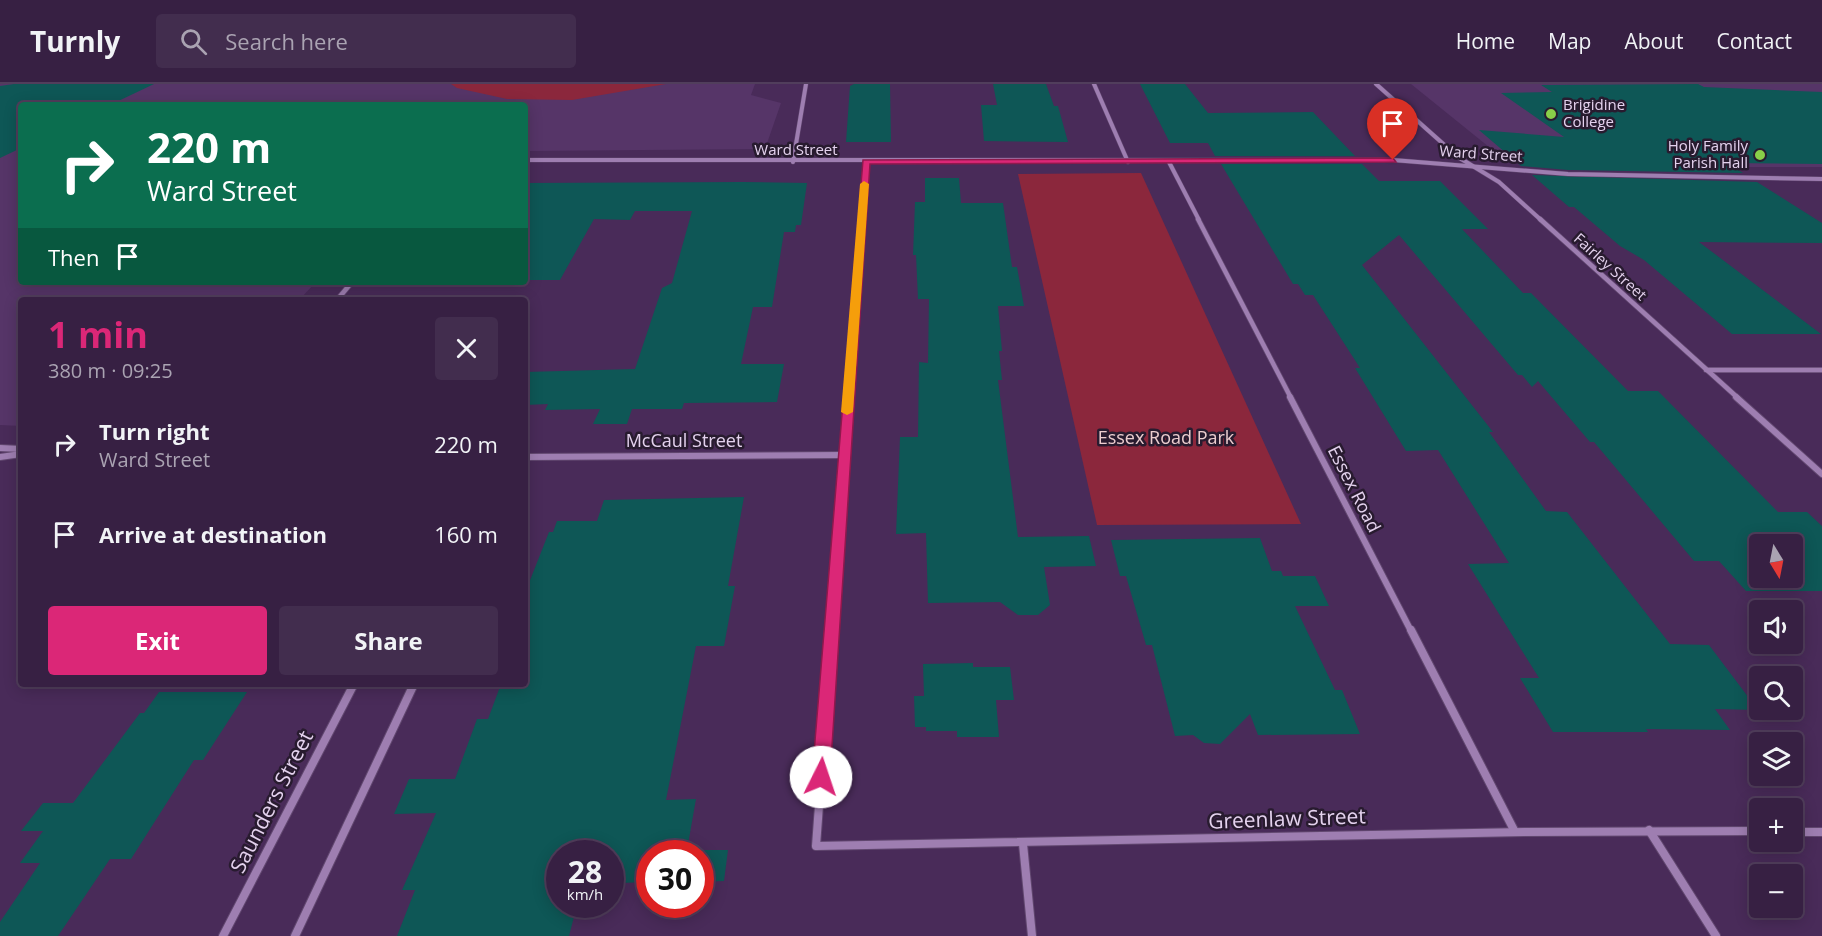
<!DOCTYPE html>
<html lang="en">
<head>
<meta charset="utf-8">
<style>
  body { margin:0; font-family:"Open Sans",sans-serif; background:#422d4e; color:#f1f3f6; height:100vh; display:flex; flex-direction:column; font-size:22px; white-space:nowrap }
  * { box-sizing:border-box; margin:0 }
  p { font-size:20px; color:#aaa3b2 }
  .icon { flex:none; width:33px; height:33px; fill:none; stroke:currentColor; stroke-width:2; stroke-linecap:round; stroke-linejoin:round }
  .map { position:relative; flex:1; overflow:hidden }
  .panel { position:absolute; left:18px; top:213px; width:510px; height:390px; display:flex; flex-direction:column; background:#372043; border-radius:6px; box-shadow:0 3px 15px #0003,0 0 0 2px #513e5c }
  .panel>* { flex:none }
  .hud { position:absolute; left:18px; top:18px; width:510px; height:183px; border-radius:6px; box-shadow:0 3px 15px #0003,0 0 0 2px #513e5c; background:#0b6e4f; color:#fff; overflow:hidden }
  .needle { width:39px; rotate:170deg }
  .fabs { position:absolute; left:1749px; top:450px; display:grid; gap:12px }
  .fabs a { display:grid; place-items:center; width:54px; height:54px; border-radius:6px; background:#372043; box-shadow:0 3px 15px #0003,0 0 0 2px #513e5c; font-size:30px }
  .speed { position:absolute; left:546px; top:756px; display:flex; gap:12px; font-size:30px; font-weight:700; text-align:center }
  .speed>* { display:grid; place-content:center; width:78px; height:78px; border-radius:50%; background:#372043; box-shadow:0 3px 15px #0003,0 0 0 2px #513e5c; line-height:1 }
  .speed small { font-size:15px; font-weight:400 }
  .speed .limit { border:9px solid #d22; background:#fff; color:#111 }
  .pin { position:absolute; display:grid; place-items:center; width:51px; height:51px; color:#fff; margin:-62px -26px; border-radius:50% 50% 50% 0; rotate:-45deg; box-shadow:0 0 6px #0007 }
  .pin .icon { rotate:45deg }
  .me { position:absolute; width:66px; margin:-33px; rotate:4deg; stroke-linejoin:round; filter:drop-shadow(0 0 4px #0008) }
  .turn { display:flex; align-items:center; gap:21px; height:126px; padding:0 30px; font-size:27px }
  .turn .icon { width:78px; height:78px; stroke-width:2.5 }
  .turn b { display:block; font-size:42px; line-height:51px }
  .then { display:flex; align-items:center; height:57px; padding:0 30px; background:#0003; gap:12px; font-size:22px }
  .round { display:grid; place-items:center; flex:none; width:63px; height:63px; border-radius:6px; background:#422d4e }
  .summary { display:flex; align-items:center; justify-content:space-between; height:102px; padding:0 30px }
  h1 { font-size:36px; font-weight:700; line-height:45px; color:#db2777 }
  .action { display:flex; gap:12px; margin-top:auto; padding:12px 30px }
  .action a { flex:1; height:69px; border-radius:6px; background:#db2777; color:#fff; font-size:24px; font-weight:700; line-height:69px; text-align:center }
  .action a+a { background:#422d4e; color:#f1f3f6 }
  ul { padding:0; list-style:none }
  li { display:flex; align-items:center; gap:18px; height:90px; padding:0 30px }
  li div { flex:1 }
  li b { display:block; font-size:22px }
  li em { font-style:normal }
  header { display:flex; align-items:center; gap:36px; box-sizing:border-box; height:84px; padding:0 30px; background:#372043; border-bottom:2px solid #513e5c }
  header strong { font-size:28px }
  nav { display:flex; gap:33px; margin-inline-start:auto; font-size:21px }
  .search { width:420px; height:54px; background:#422d4e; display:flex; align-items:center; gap:15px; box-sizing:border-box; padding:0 21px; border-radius:6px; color:#aaa3b2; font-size:22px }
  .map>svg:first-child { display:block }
  .built { fill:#563568 }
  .green { fill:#8b273c }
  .building { fill:#0e5756; fill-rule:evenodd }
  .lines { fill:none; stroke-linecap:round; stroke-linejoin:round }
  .street-far3-casing { stroke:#61476f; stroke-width:5 }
  .street-far2-casing { stroke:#61476f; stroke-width:6 }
  .street-far1-casing { stroke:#61476f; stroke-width:8 }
  .street-casing { stroke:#61476f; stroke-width:10 }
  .street-far3 { stroke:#9e7eb1; stroke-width:4 }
  .street-far2 { stroke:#9e7eb1; stroke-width:4.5 }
  .street-far1 { stroke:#9e7eb1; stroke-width:6 }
  .street { stroke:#9e7eb1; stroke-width:8 }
  .route { fill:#db2777; stroke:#8e194d; stroke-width:1.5 }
  .slow { fill:#f59e0b }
  .poi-dot { fill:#89cf49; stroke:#281b2f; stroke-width:2 }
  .labels { text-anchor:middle; stroke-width:5; stroke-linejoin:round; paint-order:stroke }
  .far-poi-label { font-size:15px; fill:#e4d2ee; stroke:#281b2f; text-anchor:start }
  .far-street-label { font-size:15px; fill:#e4d2ee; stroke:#281b2f }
  .park-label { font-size:18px; fill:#eccdcf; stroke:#281b2f }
  .street-label { font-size:18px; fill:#e4d2ee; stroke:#281b2f }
  .near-street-label { font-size:21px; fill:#e4d2ee; stroke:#281b2f }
</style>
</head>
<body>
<header>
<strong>Turnly</strong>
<div class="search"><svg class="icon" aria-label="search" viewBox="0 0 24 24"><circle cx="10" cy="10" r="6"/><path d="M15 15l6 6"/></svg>Search here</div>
<nav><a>Home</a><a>Map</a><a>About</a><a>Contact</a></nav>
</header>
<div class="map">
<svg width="1822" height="852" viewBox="0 0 1822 852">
  <rect width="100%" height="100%" fill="#492b59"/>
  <g class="built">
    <polygon points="0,0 755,0 751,11 781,19 765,65 525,67 525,21 21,21 21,198 316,198 299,216 21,216 21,342 0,341"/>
    <polygon points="1411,0 1822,0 1822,83 1637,83 1503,71 1489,63"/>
  </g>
  <g class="green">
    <polygon points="451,0 666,0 572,16 507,15 457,4"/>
    <polygon points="1141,89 1301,440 1097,441 1018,90"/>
  </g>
  <g class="building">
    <polygon points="14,0 154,0 110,21 21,21 21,64 0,74 0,2"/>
    <polygon points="854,0 890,0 891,58 846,58 850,2"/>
    <polygon points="993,0 1046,0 1054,22 1058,22 1068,58 984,57 981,21 997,21"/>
    <polygon points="1140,0 1185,0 1208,29 1313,28 1355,72 1215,72 1208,59 1170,59"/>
    <polygon points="1698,0 1704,3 1822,8 1822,80 1728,79 1743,89 1568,86 1521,82 1479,46 1564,53 1501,9 1552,8 1541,1"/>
    <path d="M1221 80H1362L1379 97H1440L1488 145H1462L1523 209H1531L1628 307H1658L1778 428H1807L1822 442V507H1746L1719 477H1694L1594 358H1590L1538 297 1532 303 1522 291H1518L1399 151 1362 181 1493 348H1489L1546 427 1567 428 1670 560 1709 561 1758 626 1715 625 1730 646 1646 645 1648 648H1553L1520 594H1539L1468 480 1509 479 1438 366 1406 367 1355 284H1360L1313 211H1305L1298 200H1293ZM1760 460H1792V494H1760Z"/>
    <polygon points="1532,91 1757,98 1822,139 1822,159 1699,158 1821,250 1732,250 1644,176 1620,162 1574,123 1569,123"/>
    <polygon points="925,94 959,94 961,119 1003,119 1012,183 1017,183 1024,222 998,222 1002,267 999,267 1002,296 998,296 1018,453 1089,452 1096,482 1044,483 1050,521 1038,531 1018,531 1000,518 928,519 926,449 896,450 900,353 918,353 919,278 928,279 929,215 918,215 916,171 913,171 915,118 925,118"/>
    <polygon points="743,98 807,99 801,141 796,141 795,148 784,148 772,223 753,223 741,280 784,280 777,318 684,319 682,325 632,325 627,340 593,340 600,325 545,326 548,320 525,321 525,288 635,285 662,204 672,199 692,127 635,127 630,136 594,135 560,196 525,196 525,99"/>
    <path d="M744 413 728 502H735L724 562H696L666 716 696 715 687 766H728L724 797 700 798V770H650V798L620 799 614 824 576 825 569 852H397L415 806H402L436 729 394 730 409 695H455L477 635H488L501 600H525V509L549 448H553L557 437H597L604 416ZM560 770H610V820H560Z"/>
    <polygon points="1260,454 1272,487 1281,487 1283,492 1315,492 1329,522 1295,522 1335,606 1342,606 1360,650 1258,651 1250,630 1220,660 1204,659 1193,651 1175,652 1152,561 1146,561 1126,492 1120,492 1111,456"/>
    <polygon points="973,579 973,583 1010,583 1014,616 996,616 999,653 957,653 957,647 926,647 926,643 915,643 914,612 924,612 923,580"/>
    <polygon points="159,608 247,608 203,676 194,676 131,775 110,775 58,852 0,852 0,838 40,779 20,779 43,747 21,747 43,719 73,719 140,629 144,629"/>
  </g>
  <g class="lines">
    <defs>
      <g id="street-far3">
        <polyline points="1094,0 1128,78"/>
        <polyline points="1376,0 1458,73 1499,98 1541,136"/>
        <polyline points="525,76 1393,76 1568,90 1822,95"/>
        <polyline points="793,78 806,0"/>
        <polyline points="1169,78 1199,136"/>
        <polyline points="862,136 866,78"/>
      </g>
      <g id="street-far2">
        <polyline points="1198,135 1291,314"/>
        <polyline points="1540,135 1738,314"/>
        <polyline points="337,216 352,198"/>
        <polyline points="1706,286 1822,286"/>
        <polyline points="849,314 862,135"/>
      </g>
      <g id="street-far1">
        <polyline points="1290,313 1411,547"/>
        <polyline points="1736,313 1822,390"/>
        <polyline points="0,364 21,365"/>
        <polyline points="0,373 21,370"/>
        <polyline points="525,373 844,371"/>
        <polyline points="832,547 849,313"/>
      </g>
      <g id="street">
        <polyline points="832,546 816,762 1524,748 1760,747"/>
        <polyline points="1411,546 1514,746"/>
        <polyline points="1649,746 1716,852"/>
        <polyline points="1792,748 1822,748"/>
        <polyline points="1023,760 1032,852"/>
        <polyline points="223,852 354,600"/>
        <polyline points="295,852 414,600"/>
      </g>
    </defs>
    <use href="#street-far3" class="street-far3-casing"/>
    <use href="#street-far2" class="street-far2-casing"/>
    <use href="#street-far1" class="street-far1-casing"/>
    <use href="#street" class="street-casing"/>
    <use href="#street-far3" class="street-far3"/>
    <use href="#street-far2" class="street-far2"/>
    <use href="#street-far1" class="street-far1"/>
    <use href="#street" class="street"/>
  </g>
  <polygon class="route" points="1393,74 1396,78 870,80 830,693 827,698 821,701 814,698 812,693 863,76"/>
  <polygon class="slow" points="864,97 869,100 853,328 847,331 841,328 860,100"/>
  <g class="poi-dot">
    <circle cx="1551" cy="30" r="6"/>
    <circle cx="1760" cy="71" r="6"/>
  </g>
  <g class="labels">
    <g class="far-poi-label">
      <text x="1563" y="26">Brigidine<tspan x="1563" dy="17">College</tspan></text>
      <text x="1748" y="67" text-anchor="end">Holy Family<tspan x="1748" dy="17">Parish Hall</tspan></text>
    </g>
    <g class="far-street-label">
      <text x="796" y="71">Ward Street</text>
      <text transform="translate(1481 70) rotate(4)" y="5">Ward Street</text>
      <text transform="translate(1610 183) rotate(42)" y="5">Fairley Street</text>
    </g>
    <g class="park-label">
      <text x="1166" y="360">Essex Road Park</text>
    </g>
    <g class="street-label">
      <text x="684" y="363">McCaul Street</text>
      <text transform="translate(1354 405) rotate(63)" y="6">Essex Road</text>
    </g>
    <g class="near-street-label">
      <text transform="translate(272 718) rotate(-63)" y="7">Saunders Street</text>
      <text transform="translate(1287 735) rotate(-2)" y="7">Greenlaw Street</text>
    </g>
  </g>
</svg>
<div class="fabs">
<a><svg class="needle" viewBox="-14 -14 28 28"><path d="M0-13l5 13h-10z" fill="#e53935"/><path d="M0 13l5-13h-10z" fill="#aaa3b2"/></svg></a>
<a><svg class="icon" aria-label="sound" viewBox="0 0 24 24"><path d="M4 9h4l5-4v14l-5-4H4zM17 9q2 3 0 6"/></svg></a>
<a><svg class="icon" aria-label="search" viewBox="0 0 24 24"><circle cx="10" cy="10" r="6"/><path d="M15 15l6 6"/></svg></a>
<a><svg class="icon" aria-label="layers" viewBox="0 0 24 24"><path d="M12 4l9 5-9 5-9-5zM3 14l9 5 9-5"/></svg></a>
<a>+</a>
<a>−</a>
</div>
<div class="speed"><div>28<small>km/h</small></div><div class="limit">30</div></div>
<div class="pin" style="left:1393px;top:76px;background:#d93025"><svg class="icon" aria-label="arrive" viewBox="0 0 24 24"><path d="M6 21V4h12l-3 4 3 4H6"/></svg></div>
<svg class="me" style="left:821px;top:693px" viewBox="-20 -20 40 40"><circle r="19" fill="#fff"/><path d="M0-13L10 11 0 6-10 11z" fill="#db2777"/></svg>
<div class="hud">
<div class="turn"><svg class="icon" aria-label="right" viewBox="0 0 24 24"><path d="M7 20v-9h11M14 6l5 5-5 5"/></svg><div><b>220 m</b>Ward Street</div></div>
<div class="then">Then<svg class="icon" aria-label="arrive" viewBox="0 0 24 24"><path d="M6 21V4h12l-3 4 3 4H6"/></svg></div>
</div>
<section class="panel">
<div class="summary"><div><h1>1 min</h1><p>380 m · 09:25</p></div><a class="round"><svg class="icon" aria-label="close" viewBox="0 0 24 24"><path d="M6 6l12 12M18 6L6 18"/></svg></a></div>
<ul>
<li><svg class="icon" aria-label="right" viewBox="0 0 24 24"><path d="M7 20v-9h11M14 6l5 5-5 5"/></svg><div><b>Turn right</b><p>Ward Street</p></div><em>220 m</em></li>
<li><svg class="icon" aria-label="arrive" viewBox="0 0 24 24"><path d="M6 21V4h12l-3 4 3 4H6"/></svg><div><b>Arrive at destination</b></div><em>160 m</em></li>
</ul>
<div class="action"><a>Exit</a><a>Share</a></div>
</section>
</div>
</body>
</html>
